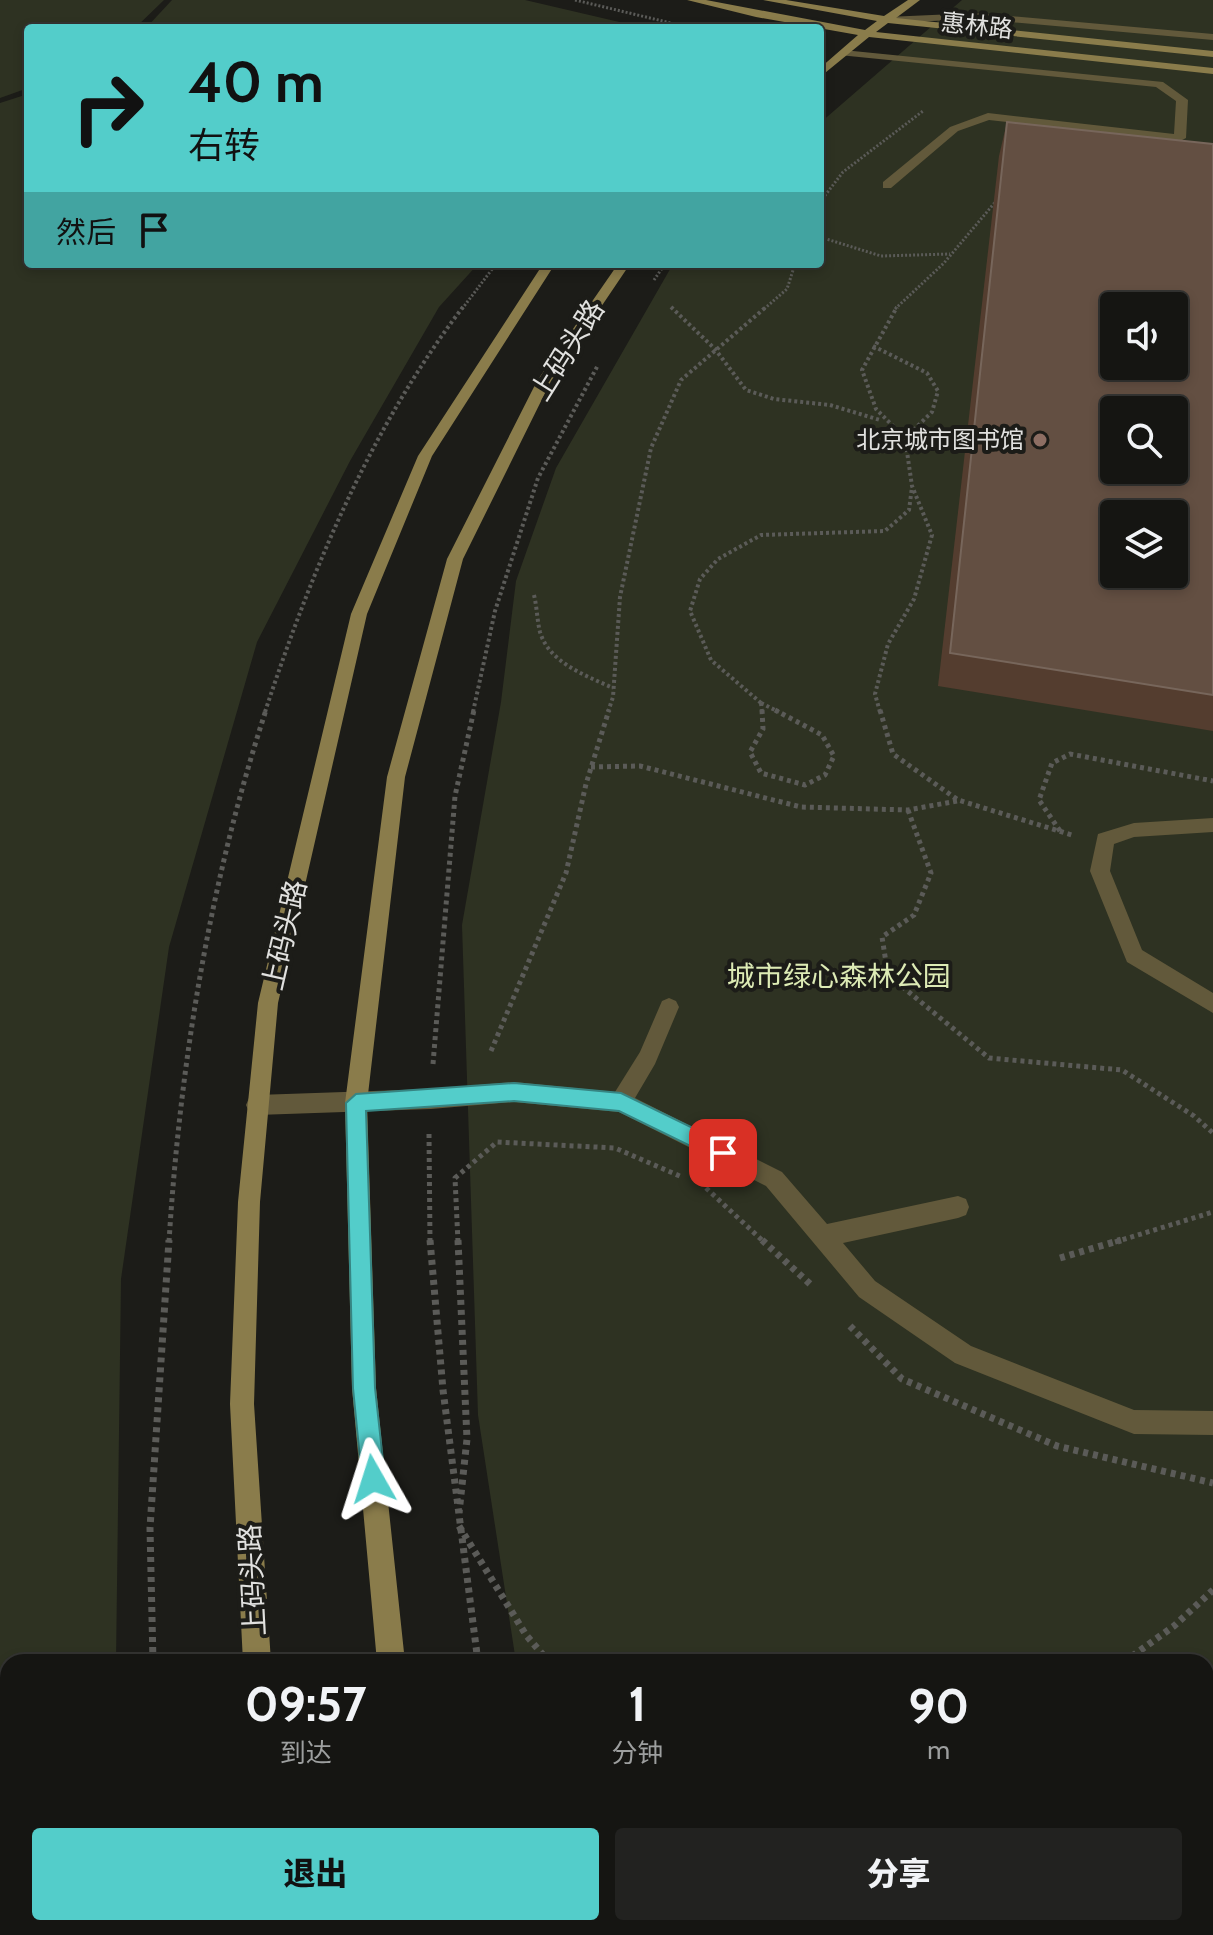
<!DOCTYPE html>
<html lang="zh">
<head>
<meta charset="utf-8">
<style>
  body { margin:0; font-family:Cabin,"Noto Sans SC",sans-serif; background:#222220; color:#f1f3f6; height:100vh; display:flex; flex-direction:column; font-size:30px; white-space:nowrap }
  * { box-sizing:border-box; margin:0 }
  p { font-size:26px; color:#9d9f9f }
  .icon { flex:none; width:44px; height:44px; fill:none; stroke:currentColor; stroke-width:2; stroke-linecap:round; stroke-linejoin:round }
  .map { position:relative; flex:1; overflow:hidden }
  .details { position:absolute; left:0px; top:1654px; width:1214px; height:282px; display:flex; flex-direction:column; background:#151512; border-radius:24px 24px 0 0; box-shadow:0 4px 12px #0003,0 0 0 2px #343432 }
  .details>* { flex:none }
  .banner { position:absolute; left:24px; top:24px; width:800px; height:244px; border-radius:8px; box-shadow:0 4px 12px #0003,0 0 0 2px #343432; background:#53cdca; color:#111; overflow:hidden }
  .buttons { position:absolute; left:1100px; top:292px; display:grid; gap:16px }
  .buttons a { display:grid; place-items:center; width:88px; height:88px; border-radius:8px; background:#151512; box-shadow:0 4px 12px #0003,0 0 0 2px #343432; font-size:40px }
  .pin { position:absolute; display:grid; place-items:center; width:68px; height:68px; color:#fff; margin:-34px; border-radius:16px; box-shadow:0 4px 12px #0006 }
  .me { position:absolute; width:88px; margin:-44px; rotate:354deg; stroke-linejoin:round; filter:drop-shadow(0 0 6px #0008) }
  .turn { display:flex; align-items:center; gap:28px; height:168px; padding:0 32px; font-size:36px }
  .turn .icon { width:104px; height:104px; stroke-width:2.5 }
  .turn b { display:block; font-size:56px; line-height:68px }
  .then { display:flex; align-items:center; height:76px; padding:0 32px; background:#0003; gap:16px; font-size:30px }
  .eta { display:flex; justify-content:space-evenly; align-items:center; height:136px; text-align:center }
  .eta b { font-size:48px; font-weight:800; line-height:56px }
  .button { display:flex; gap:16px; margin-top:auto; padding:16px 32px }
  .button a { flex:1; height:92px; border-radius:8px; background:#53cdca; color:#111; font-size:32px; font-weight:800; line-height:92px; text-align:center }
  .button a+a { background:#222220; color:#f1f3f6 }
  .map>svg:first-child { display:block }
  .green { fill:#2e3222; fill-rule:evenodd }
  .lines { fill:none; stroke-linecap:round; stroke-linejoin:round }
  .path-far3 { stroke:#5b5b58; stroke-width:3; stroke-dasharray:2 2; stroke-linecap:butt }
  .path-far2 { stroke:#5b5b58; stroke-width:4; stroke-dasharray:3 3; stroke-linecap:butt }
  .path-far1 { stroke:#5b5b58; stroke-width:5; stroke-dasharray:4 4; stroke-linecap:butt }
  .path { stroke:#5b5b58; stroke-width:7; stroke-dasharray:5 5; stroke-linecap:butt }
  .service { fill:#62593b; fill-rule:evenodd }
  .secondary { fill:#8a7c4b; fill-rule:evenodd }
  .wall { fill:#543d2f }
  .building { fill:#634f42; stroke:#77665b; stroke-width:2; fill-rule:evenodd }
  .route { fill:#53cdca; stroke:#368583; stroke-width:2 }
  .education-dot { fill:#8d6e63; stroke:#1c1c18; stroke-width:3 }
  .labels { text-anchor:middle; stroke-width:8; stroke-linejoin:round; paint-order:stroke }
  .far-street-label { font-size:24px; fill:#e1e1df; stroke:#1c1c18 }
  .far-poi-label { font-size:24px; fill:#e1e1df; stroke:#1c1c18; text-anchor:end }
  .street-label { font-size:28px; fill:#e1e1df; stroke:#1c1c18 }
  .park-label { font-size:28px; fill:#ddebb5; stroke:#1c1c18 }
</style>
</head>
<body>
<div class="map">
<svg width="1213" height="1935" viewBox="0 0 1213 1935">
  <rect width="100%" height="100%" fill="#1c1c18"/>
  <g class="green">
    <polygon points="0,0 164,0 135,28 28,28 28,88 0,98"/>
    <polygon points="172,0 525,0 645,28 146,28"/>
    <path d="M962 0H1213V1935H559L557 1928H1206V1662H516L478 1415 462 925 501 702 516 581 556 468 673 264H820V123ZM1114 306H1174V366H1114ZM1114 410H1174V470H1114ZM1114 514H1174V574H1114Z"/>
    <polygon points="28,94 28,264 478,264 439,307 350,461 257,642 169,947 121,1279 116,1662 8,1662 8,1928 132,1928 132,1935 0,1935 0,103"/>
  </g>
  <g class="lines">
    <g class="path-far3">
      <polyline points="575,0 675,24"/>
      <polyline points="820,202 843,172 923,111"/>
      <polyline points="820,237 881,256 950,254"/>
      <polyline points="654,280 665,264"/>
      <polyline points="462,309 496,264"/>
      <polyline points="764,309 787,289 795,264"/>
      <polyline points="895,309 944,263 997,200"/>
    </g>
    <g class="path-far2">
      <polyline points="671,307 715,349 746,390 774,399 830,405 880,420"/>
      <polyline points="873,346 927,373 938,391 932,412 905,438"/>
      <path d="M534 595C537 607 537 620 540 632 549 663 587 676 613 688"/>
      <polyline points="761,703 779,712"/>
      <polyline points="761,703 762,712"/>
      <polyline points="761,703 711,660 690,611 700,579 718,559 761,535 885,531 909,510 912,487"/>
      <path d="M265 712C312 569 371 427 463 307"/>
      <polyline points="473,712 495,611 538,478 598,365"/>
      <polyline points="608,712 613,697 620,597 651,448 681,380 766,307"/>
      <polyline points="880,712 875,694 888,644 914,599 932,535 912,486 905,438 876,409 862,370 897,307"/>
    </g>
    <g class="path-far1">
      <polyline points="762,710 763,729 750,752 761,773 805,785 825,775 834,756 822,735 775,710"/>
      <polyline points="880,710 893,754 958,800 1072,835"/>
      <polyline points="591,767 640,766 801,807 908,810 957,801"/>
      <polyline points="908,810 931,873 914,915 882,937 888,975 989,1058 1122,1070 1194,1116 1213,1133"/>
      <polyline points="1060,831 1039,800 1052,763 1070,754 1213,781"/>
      <polyline points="491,1051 566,873 586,784 609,710"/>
      <polyline points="433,1064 455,796 474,710"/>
      <polyline points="429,1134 430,1242"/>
      <polyline points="706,1188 764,1242"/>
      <path d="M169 1242C180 1063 210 881 266 710"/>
      <polyline points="458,1242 455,1178 497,1142 615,1148 682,1177"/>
      <polyline points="1115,1242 1213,1212"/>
    </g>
    <g class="path">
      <polyline points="430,1240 443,1390 478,1662"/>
      <polyline points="458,1240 467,1439 459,1513"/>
      <polyline points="762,1240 810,1284"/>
      <polyline points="1060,1258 1121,1240"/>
      <polyline points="850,1326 902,1379 1057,1446 1213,1483"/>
      <polyline points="459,1526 526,1635 549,1662"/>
      <polyline points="153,1662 150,1528 169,1240"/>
      <polyline points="1124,1662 1174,1626 1213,1590"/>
      <polyline points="159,1928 160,1935"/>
      <polyline points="522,1928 524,1935"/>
      <polyline points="1094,1928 1096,1935"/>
      <polyline points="648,1935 649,1928"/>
    </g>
    <g class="service">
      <polygon points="977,13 1213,34 1213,40 977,19 887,23 882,20 887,17"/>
      <polygon points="843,50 1163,82 1188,100 1186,138 1180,141 989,120 958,131 891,188 883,188 883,182 950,127 988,113 1174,134 1176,101 1156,87 839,55 838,53"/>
      <polygon points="1213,818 1213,832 1134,837 1114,844 1110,871 1142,950 1213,993 1213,1013 1127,962 1090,871 1098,834 1134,823"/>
      <polygon points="669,998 676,1001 679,1007 655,1064 635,1098 782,1172 827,1224 958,1196 966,1199 969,1207 966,1215 958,1218 843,1243 875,1281 971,1346 1134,1410 1213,1411 1213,1435 1134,1434 955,1363 859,1297 766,1186 619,1112 514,1102 431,1109 257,1115 249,1112 246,1105 249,1098 257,1095 431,1089 514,1082 615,1092 640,1052 662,1001"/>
    </g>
    <g class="secondary">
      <polygon points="687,0 706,0 865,30 877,21 763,0 786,0 884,16 908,0 920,0 896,18 1213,51 1213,57 888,23 876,32 1213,68 1213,74 869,37 820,77 820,68 858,35 756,17"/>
      <polygon points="543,264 555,264 432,456 367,614 278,1003 260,1202 254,1404 271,1662 243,1662 230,1404 238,1202 258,1003 351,614 418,456"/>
      <polygon points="618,264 630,264 551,381 463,559 405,777 367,1103 376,1388 405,1662 377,1662 352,1388 345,1103 387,777 447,559 537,381"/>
      <polygon points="257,1928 287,1928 288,1935 258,1935"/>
      <polygon points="414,1928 444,1928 445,1935 415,1935"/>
    </g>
  </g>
  <polygon class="wall" points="1007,122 1213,144 1213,731 938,686 999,156"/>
  <path class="building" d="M1007 122 1213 144V695L950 653ZM1114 306H1174V366H1114ZM1114 410H1174V470H1114ZM1114 514H1174V574H1114Z"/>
  <polygon class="route" points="514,1083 621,1093 730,1146 733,1153 730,1160 723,1162 619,1111 514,1101 366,1111 375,1388 385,1479 382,1487 373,1491 365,1487 362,1479 353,1388 346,1103 356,1094"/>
  <circle class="education-dot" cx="1040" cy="440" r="8"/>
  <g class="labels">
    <g class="far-street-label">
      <text transform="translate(977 26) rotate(6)" y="8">惠林路</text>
    </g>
    <g class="far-poi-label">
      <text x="1024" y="448">北京城市图书馆</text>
    </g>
    <g class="street-label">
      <text transform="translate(567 350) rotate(-58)" y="10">上码头路</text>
      <text transform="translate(284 935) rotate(-77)" y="10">上码头路</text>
      <text transform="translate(252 1580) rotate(-93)" y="10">上码头路</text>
    </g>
    <g class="park-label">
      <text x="839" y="986">城市绿心森林公园</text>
    </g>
  </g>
</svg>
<div class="buttons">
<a><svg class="icon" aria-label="sound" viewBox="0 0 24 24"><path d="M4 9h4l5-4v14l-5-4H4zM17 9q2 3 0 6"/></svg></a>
<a><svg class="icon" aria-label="search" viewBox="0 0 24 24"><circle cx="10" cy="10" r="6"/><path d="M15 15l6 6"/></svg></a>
<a><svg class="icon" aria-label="layers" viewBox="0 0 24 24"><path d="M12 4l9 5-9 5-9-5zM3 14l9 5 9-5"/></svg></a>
</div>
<div class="pin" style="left:723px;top:1153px;background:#d93025"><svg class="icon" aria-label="arrive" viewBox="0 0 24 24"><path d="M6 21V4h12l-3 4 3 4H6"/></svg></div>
<svg class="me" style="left:373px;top:1479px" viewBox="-20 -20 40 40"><path d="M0-17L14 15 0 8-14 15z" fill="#53cdca" stroke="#fff" stroke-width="4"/></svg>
<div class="banner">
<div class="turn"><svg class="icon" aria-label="right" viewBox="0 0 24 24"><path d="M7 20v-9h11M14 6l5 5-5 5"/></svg><div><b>40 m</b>右转</div></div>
<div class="then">然后<svg class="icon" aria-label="arrive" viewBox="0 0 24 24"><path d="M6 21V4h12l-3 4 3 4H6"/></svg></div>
</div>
<section class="details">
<div class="eta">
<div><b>09:57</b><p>到达</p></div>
<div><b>1</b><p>分钟</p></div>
<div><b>90</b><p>m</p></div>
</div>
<div class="button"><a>退出</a><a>分享</a></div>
</section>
</div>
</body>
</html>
